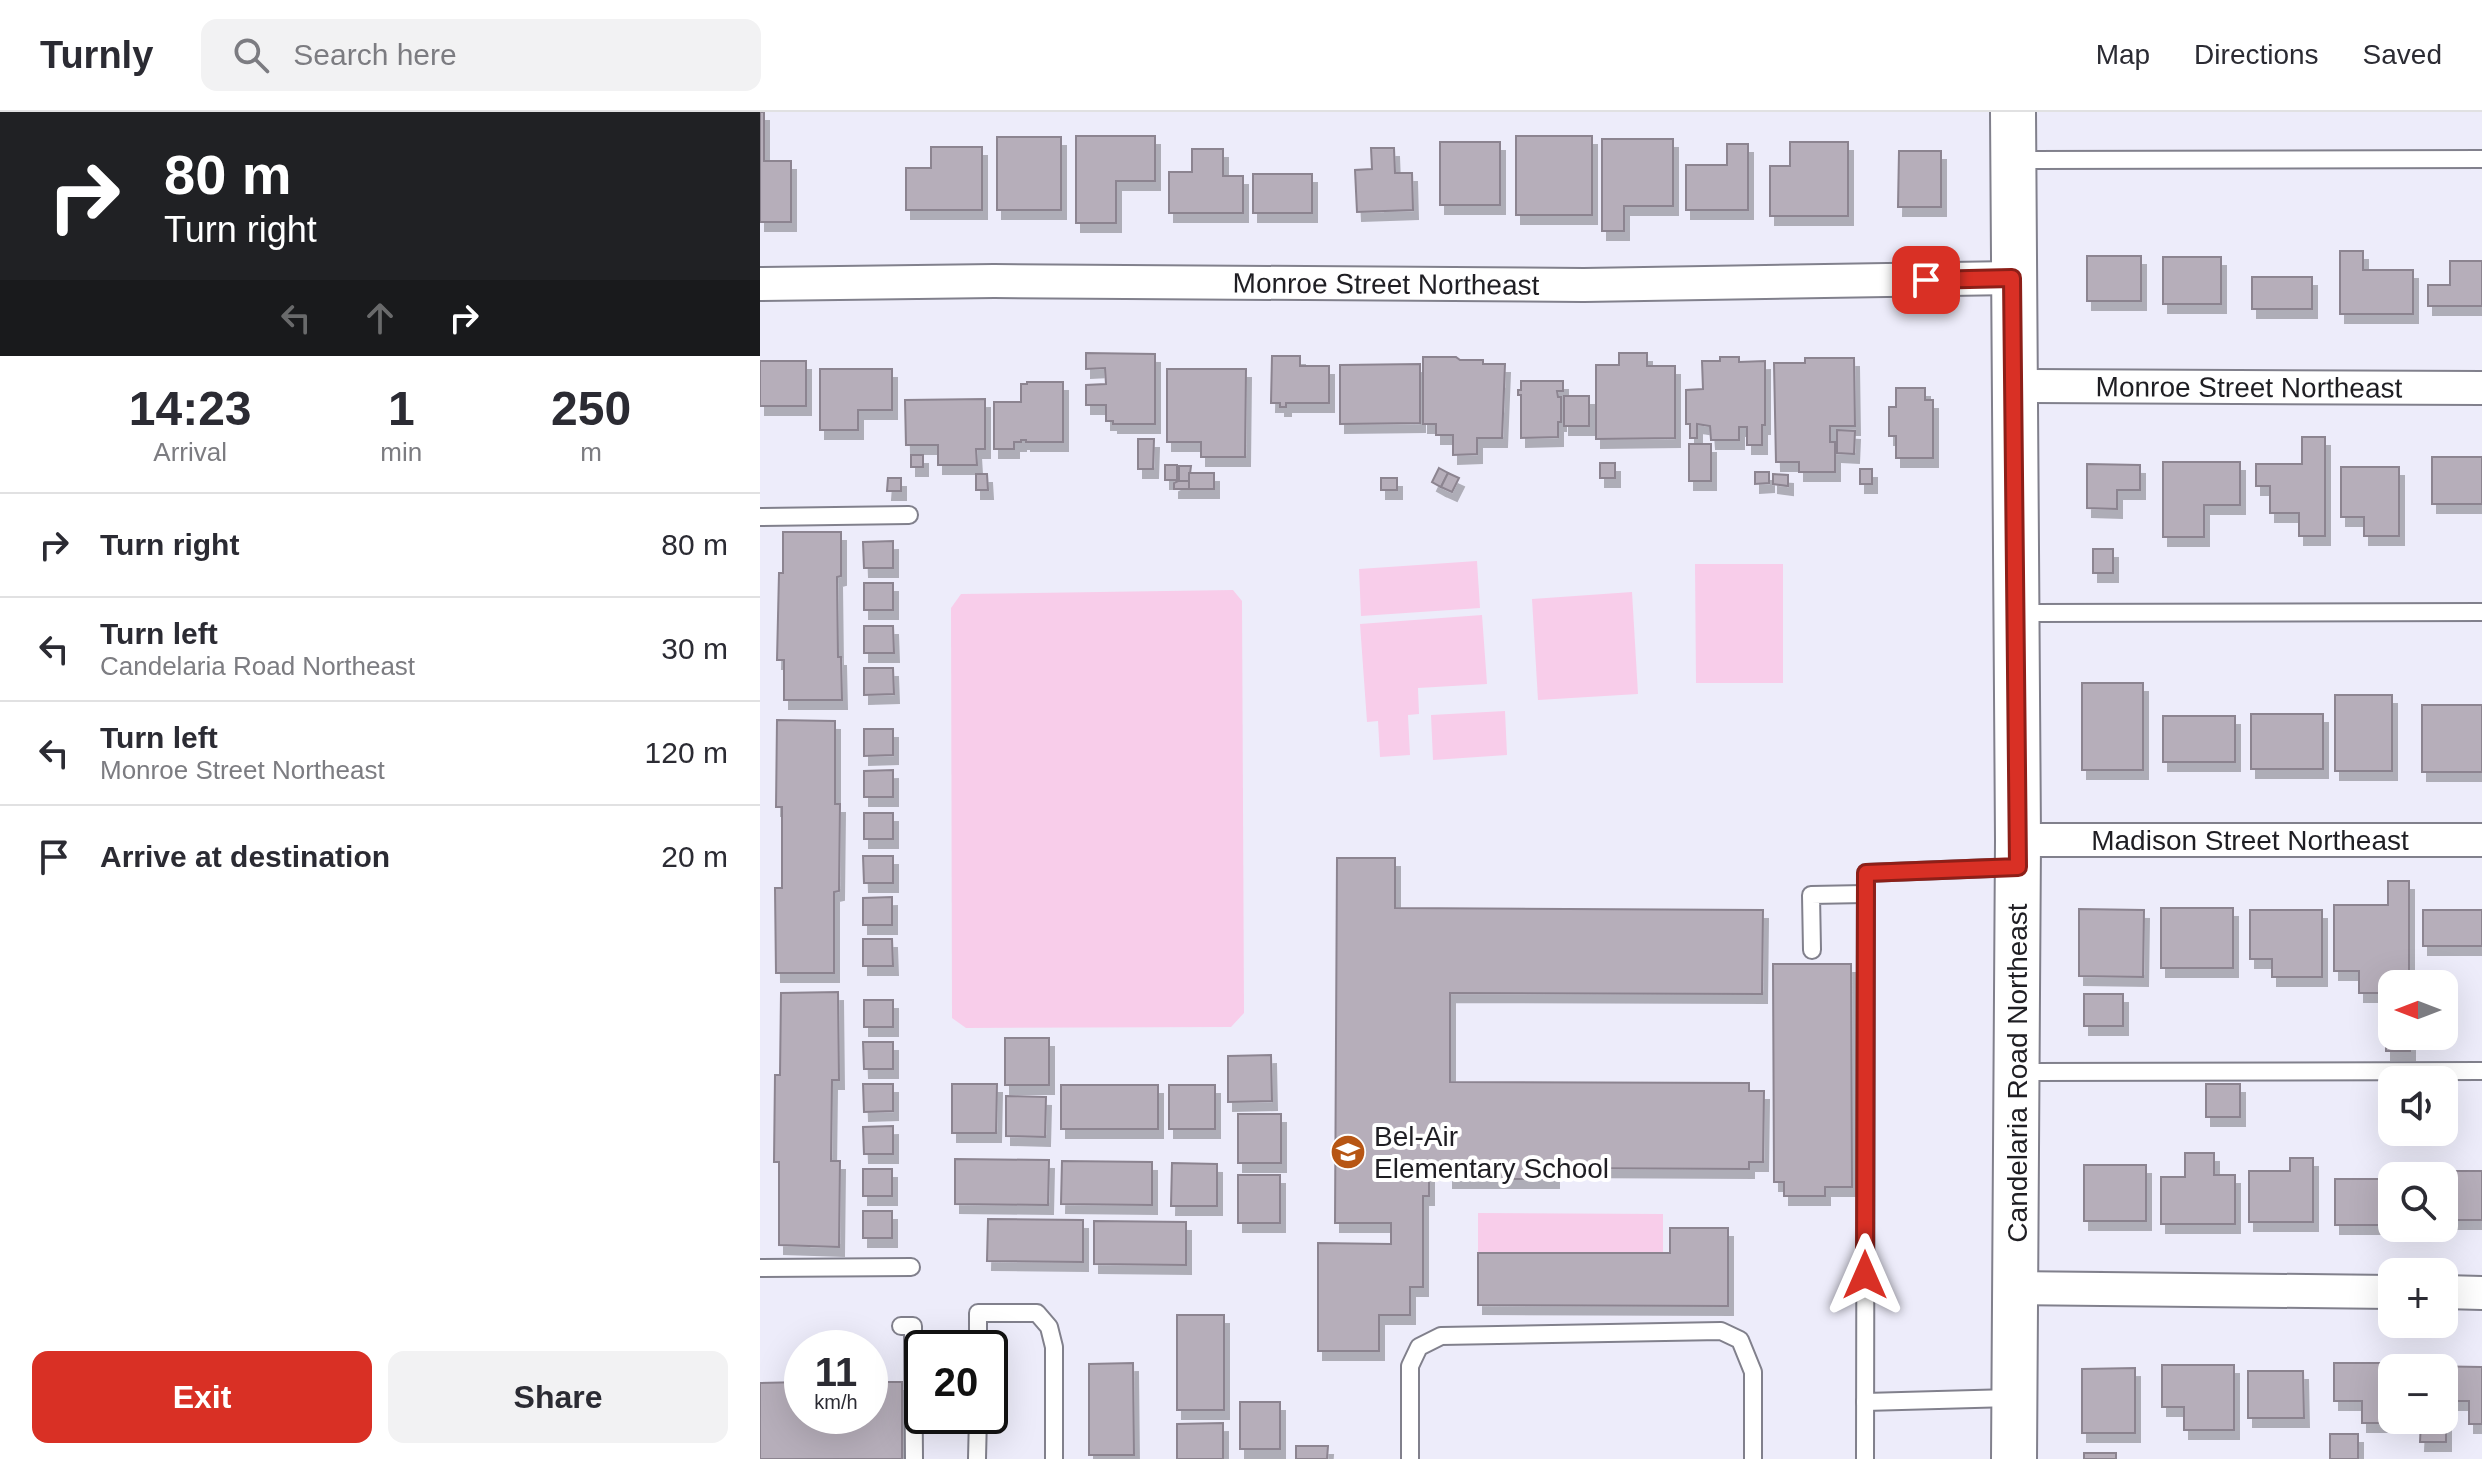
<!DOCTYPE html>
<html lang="en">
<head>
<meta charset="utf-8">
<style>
  body { margin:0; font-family:Arial,sans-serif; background:#f2f2f3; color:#2b2b33; height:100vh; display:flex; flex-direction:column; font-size:30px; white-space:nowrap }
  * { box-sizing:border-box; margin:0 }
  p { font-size:26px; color:#7c7c81 }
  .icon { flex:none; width:44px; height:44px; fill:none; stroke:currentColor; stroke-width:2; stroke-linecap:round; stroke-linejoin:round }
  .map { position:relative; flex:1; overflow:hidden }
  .side { display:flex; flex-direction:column; background:#fff; width:760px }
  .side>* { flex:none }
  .banner { background:#202124; color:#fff; overflow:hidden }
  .needle { width:52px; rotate:270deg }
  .fabs { position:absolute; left:1618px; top:858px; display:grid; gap:16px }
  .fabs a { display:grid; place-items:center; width:80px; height:80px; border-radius:16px; background:#fff; box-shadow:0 8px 32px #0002; font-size:40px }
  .speed { position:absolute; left:24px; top:1218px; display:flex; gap:16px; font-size:40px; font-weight:700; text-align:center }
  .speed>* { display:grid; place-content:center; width:104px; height:104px; border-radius:50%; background:#fff; box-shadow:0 8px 32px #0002; line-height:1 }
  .speed small { font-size:20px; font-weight:400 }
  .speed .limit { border:4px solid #111; border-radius:12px; background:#fff; color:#111 }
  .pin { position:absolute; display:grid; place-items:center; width:68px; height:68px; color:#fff; margin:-34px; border-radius:16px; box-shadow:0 4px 12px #0006 }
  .me { position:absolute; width:88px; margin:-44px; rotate:0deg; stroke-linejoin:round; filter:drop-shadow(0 0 6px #0008) }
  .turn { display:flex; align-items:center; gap:28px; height:168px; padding:0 32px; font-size:36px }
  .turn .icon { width:104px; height:104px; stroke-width:2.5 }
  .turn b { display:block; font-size:56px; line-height:68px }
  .lanes { display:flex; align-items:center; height:76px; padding:0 32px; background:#0003; justify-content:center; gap:40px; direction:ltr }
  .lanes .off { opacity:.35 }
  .eta { display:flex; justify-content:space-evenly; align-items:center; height:136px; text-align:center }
  .eta b { font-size:48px; font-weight:800; line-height:56px }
  .action { display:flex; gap:16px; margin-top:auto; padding:16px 32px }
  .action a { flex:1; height:92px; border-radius:16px; background:#d93025; color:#fff; font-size:32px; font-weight:800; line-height:92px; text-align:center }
  .action a+a { background:#f2f2f3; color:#2b2b33 }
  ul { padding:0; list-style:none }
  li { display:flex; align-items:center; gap:24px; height:104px; padding:0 32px; border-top:2px solid #e1e1e2 }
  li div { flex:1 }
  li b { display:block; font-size:30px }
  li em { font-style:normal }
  header { display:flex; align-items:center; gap:48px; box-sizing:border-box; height:112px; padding:0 40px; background:#fff; border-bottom:2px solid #e1e1e2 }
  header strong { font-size:38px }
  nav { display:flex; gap:44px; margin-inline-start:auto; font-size:28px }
  .search { width:560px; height:72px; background:#f2f2f3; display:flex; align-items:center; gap:20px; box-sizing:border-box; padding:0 28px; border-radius:16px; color:#7c7c81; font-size:30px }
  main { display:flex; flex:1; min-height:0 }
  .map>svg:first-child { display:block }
  .green { fill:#f8cdea }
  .building { fill:#b6aeba; stroke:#8c8490; stroke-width:2; filter:url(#shadow) }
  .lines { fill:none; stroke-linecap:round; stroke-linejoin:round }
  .lane-casing { stroke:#81808c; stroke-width:20 }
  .street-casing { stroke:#81808c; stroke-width:36 }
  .secondary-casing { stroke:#81808c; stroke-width:48 }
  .lane { stroke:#fff; stroke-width:16 }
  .street { stroke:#fff; stroke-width:32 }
  .secondary { stroke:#fff; stroke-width:44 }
  .route-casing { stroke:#8d1f18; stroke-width:20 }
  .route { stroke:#d93025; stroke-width:14 }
  .labels { text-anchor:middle; stroke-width:8; stroke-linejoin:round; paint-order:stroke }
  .street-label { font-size:28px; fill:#1f1e23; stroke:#fff }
  .poi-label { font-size:28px; fill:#1f1e23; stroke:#fff; text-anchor:start }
</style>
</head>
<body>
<header>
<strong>Turnly</strong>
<div class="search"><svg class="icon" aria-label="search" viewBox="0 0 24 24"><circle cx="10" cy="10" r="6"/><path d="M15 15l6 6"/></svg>Search here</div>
<nav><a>Map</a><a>Directions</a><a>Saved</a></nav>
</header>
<main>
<section class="side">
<div class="banner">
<div class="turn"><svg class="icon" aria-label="right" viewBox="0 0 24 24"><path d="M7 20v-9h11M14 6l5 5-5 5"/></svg><div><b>80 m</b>Turn right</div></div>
<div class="lanes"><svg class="icon off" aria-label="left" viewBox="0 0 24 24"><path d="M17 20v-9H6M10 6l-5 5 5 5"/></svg><svg class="icon off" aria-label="ahead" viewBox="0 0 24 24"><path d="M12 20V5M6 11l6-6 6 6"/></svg><svg class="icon" aria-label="right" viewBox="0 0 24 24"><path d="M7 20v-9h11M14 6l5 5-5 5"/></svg></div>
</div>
<div class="eta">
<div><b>14:23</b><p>Arrival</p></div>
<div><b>1</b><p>min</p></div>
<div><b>250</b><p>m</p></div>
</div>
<ul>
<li><svg class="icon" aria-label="right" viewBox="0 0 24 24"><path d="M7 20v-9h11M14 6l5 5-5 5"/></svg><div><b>Turn right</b></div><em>80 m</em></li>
<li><svg class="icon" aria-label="left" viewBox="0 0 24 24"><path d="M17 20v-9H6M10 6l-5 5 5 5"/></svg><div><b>Turn left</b><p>Candelaria Road Northeast</p></div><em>30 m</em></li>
<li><svg class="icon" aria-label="left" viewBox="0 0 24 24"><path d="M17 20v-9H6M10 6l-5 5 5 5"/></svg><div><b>Turn left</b><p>Monroe Street Northeast</p></div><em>120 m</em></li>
<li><svg class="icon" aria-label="arrive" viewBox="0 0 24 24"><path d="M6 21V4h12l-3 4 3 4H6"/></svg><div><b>Arrive at destination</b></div><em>20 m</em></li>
</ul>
<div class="action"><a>Exit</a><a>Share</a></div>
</section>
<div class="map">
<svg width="1722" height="1347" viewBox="0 0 1722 1347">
  <defs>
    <filter id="shadow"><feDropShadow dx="5" dy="9" stdDeviation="0" flood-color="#0004"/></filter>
  </defs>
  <rect width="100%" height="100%" fill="#edecfa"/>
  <g class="green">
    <polygon points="717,449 720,496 601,504 599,457"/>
    <polygon points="935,452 1023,452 1023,571 936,571"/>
    <polygon points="473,478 482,489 484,901 471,915 206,916 192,906 191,496 201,482"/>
    <polygon points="872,480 878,582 778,588 772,487"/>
    <polygon points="722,503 727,572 658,576 659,602 648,603 650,643 620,645 618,609 607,610 600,512"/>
    <polygon points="745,599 747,643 673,648 671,603"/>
    <polygon points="718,1101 903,1102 903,1141 718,1141"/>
  </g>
  <g class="building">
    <polygon points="0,0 4,0 4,49 31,49 31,110 0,110"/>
    <polygon points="316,24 395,24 395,69 356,69 356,111 316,111"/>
    <rect x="756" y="24" width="76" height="79"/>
    <rect x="237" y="25" width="64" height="73"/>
    <polygon points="842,27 913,27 913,94 864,94 864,119 842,119"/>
    <rect x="680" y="30" width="60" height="63"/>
    <polygon points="1030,30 1088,30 1088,104 1010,104 1010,54 1030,54"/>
    <polygon points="967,32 988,32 988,98 926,98 926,53 967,53"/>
    <polygon points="171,35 222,35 222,98 146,98 146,56 171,56"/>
    <polygon points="611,36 634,36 635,61 652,61 653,98 597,100 595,58 612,57"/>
    <polygon points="432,37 463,37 463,64 483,64 483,101 409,101 409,60 432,60"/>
    <polygon points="1139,39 1181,39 1181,95 1138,95"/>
    <rect x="493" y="62" width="59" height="39"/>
    <polygon points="1580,139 1603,139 1603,158 1653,158 1653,202 1580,202"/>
    <rect x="1327" y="144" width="54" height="45"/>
    <rect x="1403" y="145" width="58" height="47"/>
    <polygon points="1690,149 1722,149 1722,194 1668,194 1668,173 1690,173"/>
    <rect x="1492" y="165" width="60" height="32"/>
    <polygon points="326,241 395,242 395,312 353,312 353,309 346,309 346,293 326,293 326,273 346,272 345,256 326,257"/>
    <polygon points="859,241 887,241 887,254 915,254 915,326 836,327 836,253 859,253"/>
    <polygon points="512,244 540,244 540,254 569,254 569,291 526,291 526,295 520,295 520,291 511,291"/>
    <polygon points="663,245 696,245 700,248 723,248 723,252 745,252 742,326 717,326 717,342 693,343 693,323 676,323 676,312 663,312"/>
    <polygon points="960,245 979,245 979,250 1005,249 1005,313 1002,313 1002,333 987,333 987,315 979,315 979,328 951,328 950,314 937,312 937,326 930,326 930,312 926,312 926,278 943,277 942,249 960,249"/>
    <polygon points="1045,246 1094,246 1095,314 1070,314 1070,330 1075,330 1075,360 1039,360 1039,350 1016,350 1014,251 1045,251"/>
    <rect x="0" y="249" width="46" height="45"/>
    <polygon points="660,252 660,311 580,312 580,253"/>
    <polygon points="60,257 132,257 132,298 98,298 98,318 60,318"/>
    <polygon points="407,257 486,257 485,345 441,345 441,330 407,330"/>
    <polygon points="761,269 803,269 803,279 797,279 798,285 801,285 801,310 798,310 798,325 761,326 761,283 758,283 758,278 761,278"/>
    <polygon points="267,270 303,270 303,330 266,330 266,328 261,328 261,330 254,330 254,337 234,337 234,290 261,290 261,272 267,272"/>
    <polygon points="1136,276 1165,276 1165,288 1173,288 1173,346 1136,346 1136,324 1129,324 1129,295 1136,295"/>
    <rect x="804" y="284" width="25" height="30"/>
    <polygon points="225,287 225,337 216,337 217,353 178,353 178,333 146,333 145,288"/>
    <polygon points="1077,318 1095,319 1094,342 1077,341"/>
    <polygon points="1542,325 1565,325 1565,424 1539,424 1539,401 1510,401 1510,374 1496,374 1496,352 1542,352"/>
    <polygon points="378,327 394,327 393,357 378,357"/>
    <rect x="929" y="332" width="22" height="37"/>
    <rect x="151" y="343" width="12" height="12"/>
    <rect x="1672" y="345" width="50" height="47"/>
    <polygon points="1403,350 1480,350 1480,393 1444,393 1444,425 1403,425"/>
    <rect x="840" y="351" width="15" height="15"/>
    <polygon points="1327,352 1380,353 1380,378 1357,378 1357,397 1327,396"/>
    <rect x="405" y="353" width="12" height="15"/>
    <polygon points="419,354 431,354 429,369 419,369"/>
    <polygon points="1581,355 1639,355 1639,424 1604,424 1604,405 1581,405"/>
    <polygon points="679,356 688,361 681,375 672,370"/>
    <rect x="1100" y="357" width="12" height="15"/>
    <polygon points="995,360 1009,360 1009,371 995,372"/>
    <rect x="429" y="361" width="25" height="16"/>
    <polygon points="688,361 699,366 692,380 681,375"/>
    <polygon points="216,362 227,362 228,378 216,378"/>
    <polygon points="1013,362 1028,363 1028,374 1013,372"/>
    <polygon points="128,366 141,366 141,379 127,379"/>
    <rect x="621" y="366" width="16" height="12"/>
    <polygon points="418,369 429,369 429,377 414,377 414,371"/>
    <polygon points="23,420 81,420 81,464 77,465 78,545 81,545 82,588 24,588 24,548 17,548 19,461 23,461"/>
    <polygon points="133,429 133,456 104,456 103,430"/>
    <rect x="1333" y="437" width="20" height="24"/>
    <rect x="104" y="471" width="29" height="27"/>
    <polygon points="104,514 133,514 134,541 104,541"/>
    <polygon points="104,556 133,556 134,582 104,583"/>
    <rect x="1322" y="571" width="61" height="87"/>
    <rect x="1575" y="583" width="57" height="76"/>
    <rect x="1662" y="593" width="60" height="67"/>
    <rect x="1491" y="602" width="72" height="55"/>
    <rect x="1403" y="604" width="72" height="46"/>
    <polygon points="17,608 75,609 75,692 80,692 79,779 74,780 74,861 16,861 15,776 22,776 22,695 16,695"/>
    <polygon points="104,617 133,617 133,643 104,644"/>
    <polygon points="133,658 133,685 104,685 104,659"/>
    <rect x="104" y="701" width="29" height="26"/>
    <polygon points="103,744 133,744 133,771 104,771"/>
    <polygon points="577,746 635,746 635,796 1003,798 1002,882 690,881 690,970 989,971 989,979 1004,979 1003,1050 989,1050 989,1057 794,1056 794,1067 688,1067 688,1056 669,1056 669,1084 663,1084 663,1175 650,1175 650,1203 619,1203 619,1239 558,1239 558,1131 631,1132 631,1111 575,1111"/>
    <polygon points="1628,769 1649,769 1649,872 1632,872 1632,924 1650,924 1650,939 1626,939 1626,881 1599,881 1599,859 1574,859 1574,793 1628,793"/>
    <polygon points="132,785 132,813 103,813 103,786"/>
    <rect x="1401" y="796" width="72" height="60"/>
    <polygon points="1319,797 1384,798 1383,865 1319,864"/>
    <polygon points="1490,798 1562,798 1562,865 1512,865 1512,847 1490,847"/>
    <rect x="1663" y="798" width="59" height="36"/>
    <polygon points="103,827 132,827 133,854 103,854"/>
    <polygon points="1013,852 1091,852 1092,1075 1065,1075 1065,1084 1024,1084 1024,1070 1014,1070"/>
    <polygon points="78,880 79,968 72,968 71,1049 80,1049 79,1135 19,1133 19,1050 14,1050 15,963 20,963 21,881"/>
    <rect x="1324" y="882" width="39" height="32"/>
    <rect x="104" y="888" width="29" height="27"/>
    <rect x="245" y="926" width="44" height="47"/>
    <polygon points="103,930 133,930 133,957 104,957"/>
    <polygon points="511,943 512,989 468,990 468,944"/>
    <polygon points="103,972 133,972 133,999 104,1000"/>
    <polygon points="192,972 237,972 236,1021 192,1021"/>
    <rect x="1446" y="972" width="34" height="33"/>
    <rect x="301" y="973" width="97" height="44"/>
    <rect x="409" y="973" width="46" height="44"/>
    <polygon points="246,984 286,985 285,1025 246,1024"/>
    <rect x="478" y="1002" width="43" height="49"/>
    <polygon points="133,1014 133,1042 104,1042 103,1015"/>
    <polygon points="1425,1041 1454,1041 1454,1063 1475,1063 1475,1112 1401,1112 1401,1065 1425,1065"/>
    <polygon points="1530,1046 1553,1046 1553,1110 1489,1110 1489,1059 1530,1059"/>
    <polygon points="195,1047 289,1048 288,1093 195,1092"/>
    <polygon points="302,1049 392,1050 392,1093 301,1092"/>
    <polygon points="412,1051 457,1052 457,1094 411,1094"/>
    <rect x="1324" y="1053" width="62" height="56"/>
    <rect x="103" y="1057" width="29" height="27"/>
    <polygon points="1685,1059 1722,1059 1722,1108 1684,1108"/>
    <rect x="478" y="1063" width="42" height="48"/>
    <rect x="1575" y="1067" width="57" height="46"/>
    <rect x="103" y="1099" width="29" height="27"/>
    <polygon points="228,1107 323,1108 323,1150 227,1149"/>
    <polygon points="334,1109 426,1110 426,1153 334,1152"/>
    <polygon points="910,1116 968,1116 968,1194 718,1193 718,1141 910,1141"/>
    <rect x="417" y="1203" width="47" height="95"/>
    <polygon points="373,1251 374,1343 329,1343 329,1252"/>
    <polygon points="1574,1251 1641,1251 1641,1256 1632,1256 1632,1288 1628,1288 1628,1311 1602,1311 1602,1289 1574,1289"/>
    <polygon points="1402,1253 1474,1253 1474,1318 1424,1318 1424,1295 1402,1295"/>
    <polygon points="1661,1254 1722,1255 1722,1312 1709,1312 1709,1289 1686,1289 1686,1330 1660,1330 1661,1308 1684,1308 1684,1256"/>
    <polygon points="1375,1256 1375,1321 1322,1321 1322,1257"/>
    <polygon points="1488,1259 1543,1259 1544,1306 1488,1306"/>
    <polygon points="42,1270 42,1304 110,1304 110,1270 142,1270 142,1347 0,1347 0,1271"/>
    <rect x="480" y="1290" width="40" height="47"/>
    <polygon points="463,1311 463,1347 417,1347 417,1312"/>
    <rect x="1570" y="1322" width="28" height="25"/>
    <polygon points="536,1334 568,1334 567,1347 536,1347"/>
    <rect x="1324" y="1341" width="32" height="6"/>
  </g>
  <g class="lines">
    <defs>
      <g id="lane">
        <polyline points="1256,48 1722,47"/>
        <polyline points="0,405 149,403"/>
        <polyline points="1260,501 1722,500"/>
        <polyline points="1052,838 1051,783 1105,782"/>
        <polyline points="1260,960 1722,959"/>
        <polyline points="0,1156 151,1155"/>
        <polyline points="141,1214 153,1214 154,1347"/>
        <polyline points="218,1236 218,1201 277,1201 289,1215 294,1235 294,1347"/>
        <polyline points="1105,1290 1251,1286"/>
        <polyline points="217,1347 218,1304"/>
        <polyline points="650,1347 650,1254 659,1235 681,1224 961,1219 980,1228 993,1260 993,1347"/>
        <polyline points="1105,1347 1106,761 1256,755"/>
      </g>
      <g id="street">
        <path id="s1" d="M0 172 234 169 824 173 1252 166"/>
        <path id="s2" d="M1255 274 1722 276"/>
        <path id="s3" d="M1258 728H1722"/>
        <polyline points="1256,1176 1632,1180"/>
        <polyline points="1684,1180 1722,1181"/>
      </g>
      <polyline id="secondary" points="1253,0 1258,728 1254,1347"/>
    </defs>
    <use href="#lane" class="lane-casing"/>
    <use href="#street" class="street-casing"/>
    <use href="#secondary" class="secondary-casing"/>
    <use href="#lane" class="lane"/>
    <use href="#street" class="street"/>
    <use href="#secondary" class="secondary"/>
  </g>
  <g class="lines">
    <defs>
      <polyline id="route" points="1105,1163 1106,761 1258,755 1252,166 1166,168"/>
    </defs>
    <use href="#route" class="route-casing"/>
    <use href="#route" class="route"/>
  </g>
  <defs>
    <symbol id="school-disc" viewBox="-11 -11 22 22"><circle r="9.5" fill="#b75614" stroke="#fff"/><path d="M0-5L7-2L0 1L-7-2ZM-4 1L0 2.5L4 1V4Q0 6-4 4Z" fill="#fff"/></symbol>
  </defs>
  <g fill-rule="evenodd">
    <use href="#school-disc" x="568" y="1020" width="40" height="40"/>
  </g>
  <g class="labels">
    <g class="street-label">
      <text dy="10" stroke="none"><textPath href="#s1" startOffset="626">Monroe Street Northeast</textPath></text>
      <text dy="10" stroke="none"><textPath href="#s2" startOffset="234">Monroe Street Northeast</textPath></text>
      <text dy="10" stroke="none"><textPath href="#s3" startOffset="232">Madison Street Northeast</textPath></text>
      <text transform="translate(1257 961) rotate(-90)" y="10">Candelaria Road Northeast</text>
    </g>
    <g class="poi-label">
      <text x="614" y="1034">Bel-Air<tspan x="614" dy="32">Elementary School</tspan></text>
    </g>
  </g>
</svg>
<div class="fabs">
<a><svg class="needle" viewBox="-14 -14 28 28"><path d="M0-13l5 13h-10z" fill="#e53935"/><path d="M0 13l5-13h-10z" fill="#7c7c81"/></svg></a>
<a><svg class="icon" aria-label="sound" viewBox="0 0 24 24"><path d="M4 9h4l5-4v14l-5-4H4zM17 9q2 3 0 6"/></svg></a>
<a><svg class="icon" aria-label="search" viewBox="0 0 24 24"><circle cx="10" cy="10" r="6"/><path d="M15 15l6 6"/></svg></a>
<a>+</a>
<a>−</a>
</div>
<div class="speed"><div>11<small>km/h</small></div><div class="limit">20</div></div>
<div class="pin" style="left:1166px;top:168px;background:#d93025"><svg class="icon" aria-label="arrive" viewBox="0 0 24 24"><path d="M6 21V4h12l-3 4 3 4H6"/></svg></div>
<svg class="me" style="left:1105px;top:1163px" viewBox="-20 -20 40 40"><path d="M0-17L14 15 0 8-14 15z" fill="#d93025" stroke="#fff" stroke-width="4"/></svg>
</div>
</main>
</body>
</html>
